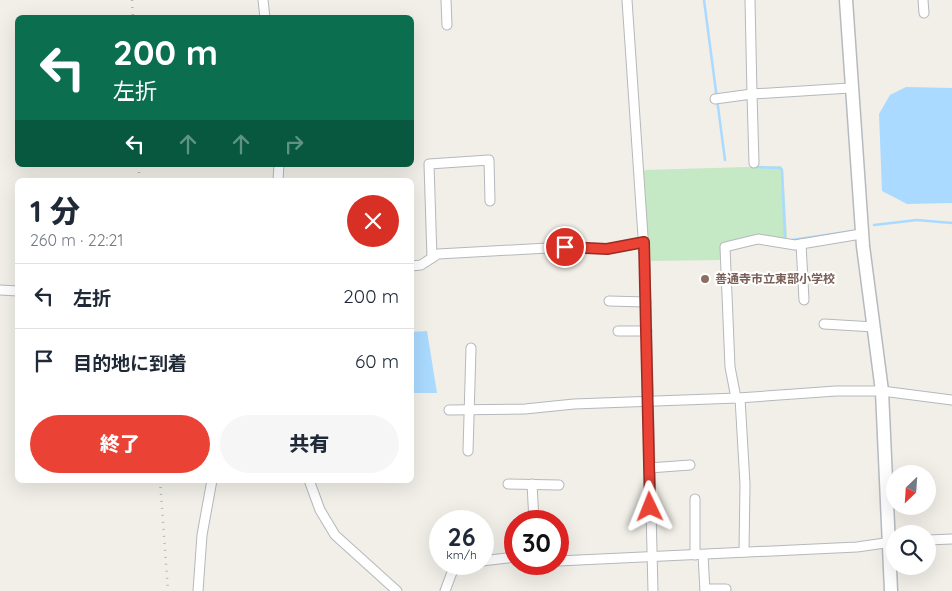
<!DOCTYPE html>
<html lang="ja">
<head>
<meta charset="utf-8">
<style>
  body { margin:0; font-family:Quicksand,"Noto Sans JP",sans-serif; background:#f6f6f7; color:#1f2937; height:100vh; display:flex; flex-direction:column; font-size:19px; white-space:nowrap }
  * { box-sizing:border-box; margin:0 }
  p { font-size:16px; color:#747a83 }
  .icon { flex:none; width:28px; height:28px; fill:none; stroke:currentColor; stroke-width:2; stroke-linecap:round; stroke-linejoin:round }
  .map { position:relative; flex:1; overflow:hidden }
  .details { position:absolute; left:15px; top:178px; width:399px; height:305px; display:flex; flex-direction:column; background:#fff; border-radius:8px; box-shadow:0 5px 20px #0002 }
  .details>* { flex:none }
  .top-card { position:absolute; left:15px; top:15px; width:399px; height:152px; border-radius:8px; box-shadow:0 5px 20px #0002; background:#0b6e4f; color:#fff; overflow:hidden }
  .needle { width:32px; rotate:205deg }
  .controls { position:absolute; left:886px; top:465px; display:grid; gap:10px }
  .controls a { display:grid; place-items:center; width:50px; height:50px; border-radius:50%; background:#fff; box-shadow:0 5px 20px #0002; font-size:25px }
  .speed { position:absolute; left:429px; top:510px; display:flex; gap:10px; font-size:25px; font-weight:700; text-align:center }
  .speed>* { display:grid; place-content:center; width:65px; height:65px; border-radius:50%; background:#fff; box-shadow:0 5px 20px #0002; line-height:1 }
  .speed small { font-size:12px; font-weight:400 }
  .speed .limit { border:8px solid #d22; background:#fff; color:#111 }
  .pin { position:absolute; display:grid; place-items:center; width:42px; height:42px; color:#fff; margin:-21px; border:2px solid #fff; border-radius:50%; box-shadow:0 1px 5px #0007 }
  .me { position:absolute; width:55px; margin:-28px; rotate:358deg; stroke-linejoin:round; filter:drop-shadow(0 0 4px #0008) }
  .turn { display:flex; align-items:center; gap:18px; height:105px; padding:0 15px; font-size:22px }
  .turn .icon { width:65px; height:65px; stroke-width:2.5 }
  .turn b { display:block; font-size:35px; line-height:42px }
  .lanes { display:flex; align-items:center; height:48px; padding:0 15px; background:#0003; justify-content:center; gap:25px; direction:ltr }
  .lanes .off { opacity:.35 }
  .round { display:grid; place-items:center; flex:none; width:52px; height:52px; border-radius:26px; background:#f6f6f7 }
  .headline { display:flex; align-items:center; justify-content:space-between; height:85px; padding:0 15px }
  h1 { font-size:30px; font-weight:800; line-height:38px }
  .button { display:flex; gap:10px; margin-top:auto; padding:10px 15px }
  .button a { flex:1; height:58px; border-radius:30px; background:#ea4335; color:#fff; font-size:20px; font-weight:800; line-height:58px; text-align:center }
  .button a+a { background:#f6f6f7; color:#1f2937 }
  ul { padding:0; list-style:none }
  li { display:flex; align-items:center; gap:15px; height:65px; padding:0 15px; border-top:1px solid #e0e1e3 }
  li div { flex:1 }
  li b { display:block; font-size:19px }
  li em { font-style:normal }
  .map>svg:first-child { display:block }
  .green { fill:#c5e8c5 }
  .water { fill:#aadaff }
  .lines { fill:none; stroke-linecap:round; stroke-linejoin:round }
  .stream { stroke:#aadaff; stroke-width:2.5 }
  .street-casing { stroke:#b5b8bc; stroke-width:11 }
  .secondary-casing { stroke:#b6babf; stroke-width:15 }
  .street { stroke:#fff; stroke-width:9 }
  .secondary { stroke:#fff; stroke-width:12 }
  .rail { stroke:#b6b7b8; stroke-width:2.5; stroke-dasharray:1 6; stroke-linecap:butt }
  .route-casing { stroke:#982c22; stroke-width:12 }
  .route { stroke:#ea4335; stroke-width:9 }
  .education-dot { fill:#8d6e63; stroke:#fff; stroke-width:2 }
  .labels { text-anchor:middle; stroke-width:4; stroke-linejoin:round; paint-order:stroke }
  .education-label { font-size:12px; font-weight:bold; fill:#785e54; stroke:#fff; text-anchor:start }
</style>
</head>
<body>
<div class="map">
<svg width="952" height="591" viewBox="0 0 952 591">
  <rect width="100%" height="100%" fill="#f1efe8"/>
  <polygon class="green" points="781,166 783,169 787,236 786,241 756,236 722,243 723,260 648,261 643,174 645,170"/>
  <g class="water">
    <polygon points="906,87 952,88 952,203 907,204 882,191 879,114 890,95"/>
    <polygon points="427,331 437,393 411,393 411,332"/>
  </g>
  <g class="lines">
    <g class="stream">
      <polyline points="704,0 725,160"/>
      <polyline points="758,167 780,168 782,170 785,239"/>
      <polyline points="874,225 917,220 952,223"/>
      <polyline points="792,240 853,231"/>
    </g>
    <defs>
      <g id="street">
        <polyline points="263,0 265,18"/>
        <polyline points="446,0 447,25"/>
        <polyline points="627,0 645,266 653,591"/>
        <polyline points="750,0 752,94 850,88"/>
        <polyline points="923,0 924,13"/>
        <polyline points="715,99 752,94 754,163"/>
        <polyline points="278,180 279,165"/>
        <polyline points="801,244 804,300"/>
        <polyline points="432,258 429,164 489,160 490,201"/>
        <polyline points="411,266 421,265 438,254 565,247 607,249 644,242"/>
        <polyline points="0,290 18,291"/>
        <polyline points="609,301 646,302"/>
        <polyline points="824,324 874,327"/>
        <polyline points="618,331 647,331"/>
        <polyline points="736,398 730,367 725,247 758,239 795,245 861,234"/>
        <polyline points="740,398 745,484 744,552"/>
        <polyline points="449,410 525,409 574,404 738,398 836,391 882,391 952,400"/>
        <polyline points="468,451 471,348"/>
        <polyline points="649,468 690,465"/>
        <polyline points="309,480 320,510 335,535 397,591"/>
        <polyline points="508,484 559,485"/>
        <polyline points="532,484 534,521"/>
        <polyline points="928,540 952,539"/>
        <polyline points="695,555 695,499"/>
        <polyline points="703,555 705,591"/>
        <polyline points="482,561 515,557"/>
        <polyline points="558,561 857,547 892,542"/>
        <polyline points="705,589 726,589"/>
        <polyline points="198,591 202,535 212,480"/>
        <polyline points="445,591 454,567 462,564"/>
      </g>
      <polyline id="secondary" points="846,0 863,246 882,391 891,591"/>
    </defs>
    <use href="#street" class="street-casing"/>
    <use href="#secondary" class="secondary-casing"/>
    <use href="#street" class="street"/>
    <use href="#secondary" class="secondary"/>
    <g class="rail">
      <polyline points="132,0 133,18"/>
      <polyline points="139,165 139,180"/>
      <polyline points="160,480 168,591"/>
    </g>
  </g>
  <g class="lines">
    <defs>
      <polyline id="route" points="565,247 607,249 644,242 650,507"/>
    </defs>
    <use href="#route" class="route-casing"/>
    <use href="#route" class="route"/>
  </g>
  <circle class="education-dot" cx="705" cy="279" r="5"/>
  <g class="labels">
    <g class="education-label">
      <text x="715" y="283">善通寺市立東部小学校</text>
    </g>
  </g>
</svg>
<div class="controls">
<a><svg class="needle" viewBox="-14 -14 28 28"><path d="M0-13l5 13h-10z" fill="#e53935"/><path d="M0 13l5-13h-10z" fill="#747a83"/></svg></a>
<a><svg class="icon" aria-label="search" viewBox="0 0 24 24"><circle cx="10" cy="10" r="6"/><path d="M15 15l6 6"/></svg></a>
</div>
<div class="speed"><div>26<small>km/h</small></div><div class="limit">30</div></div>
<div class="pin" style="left:565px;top:247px;background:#d93025"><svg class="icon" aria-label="arrive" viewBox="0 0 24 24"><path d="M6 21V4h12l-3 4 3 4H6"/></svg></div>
<svg class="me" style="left:650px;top:507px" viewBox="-20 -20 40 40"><path d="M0-17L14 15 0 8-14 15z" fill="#ea4335" stroke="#fff" stroke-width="4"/></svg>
<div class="top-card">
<div class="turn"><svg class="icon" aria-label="left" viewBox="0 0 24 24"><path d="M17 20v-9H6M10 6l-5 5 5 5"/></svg><div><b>200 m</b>左折</div></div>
<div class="lanes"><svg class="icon" aria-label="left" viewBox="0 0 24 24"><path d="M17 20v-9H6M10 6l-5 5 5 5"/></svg><svg class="icon off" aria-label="ahead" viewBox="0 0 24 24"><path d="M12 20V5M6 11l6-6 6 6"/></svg><svg class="icon off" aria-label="ahead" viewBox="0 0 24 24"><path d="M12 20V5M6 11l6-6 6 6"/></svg><svg class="icon off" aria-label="right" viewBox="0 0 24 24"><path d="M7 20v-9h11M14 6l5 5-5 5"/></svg></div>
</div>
<section class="details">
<div class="headline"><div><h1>1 分</h1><p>260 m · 22:21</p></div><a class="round" style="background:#d93025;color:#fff"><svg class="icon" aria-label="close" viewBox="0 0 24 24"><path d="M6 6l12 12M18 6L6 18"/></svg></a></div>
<ul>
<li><svg class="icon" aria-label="left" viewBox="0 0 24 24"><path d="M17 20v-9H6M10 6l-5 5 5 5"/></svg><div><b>左折</b></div><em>200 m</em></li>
<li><svg class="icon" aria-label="arrive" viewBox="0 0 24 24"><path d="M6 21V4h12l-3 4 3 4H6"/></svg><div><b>目的地に到着</b></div><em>60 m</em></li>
</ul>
<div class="button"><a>終了</a><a>共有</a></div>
</section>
</div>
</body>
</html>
